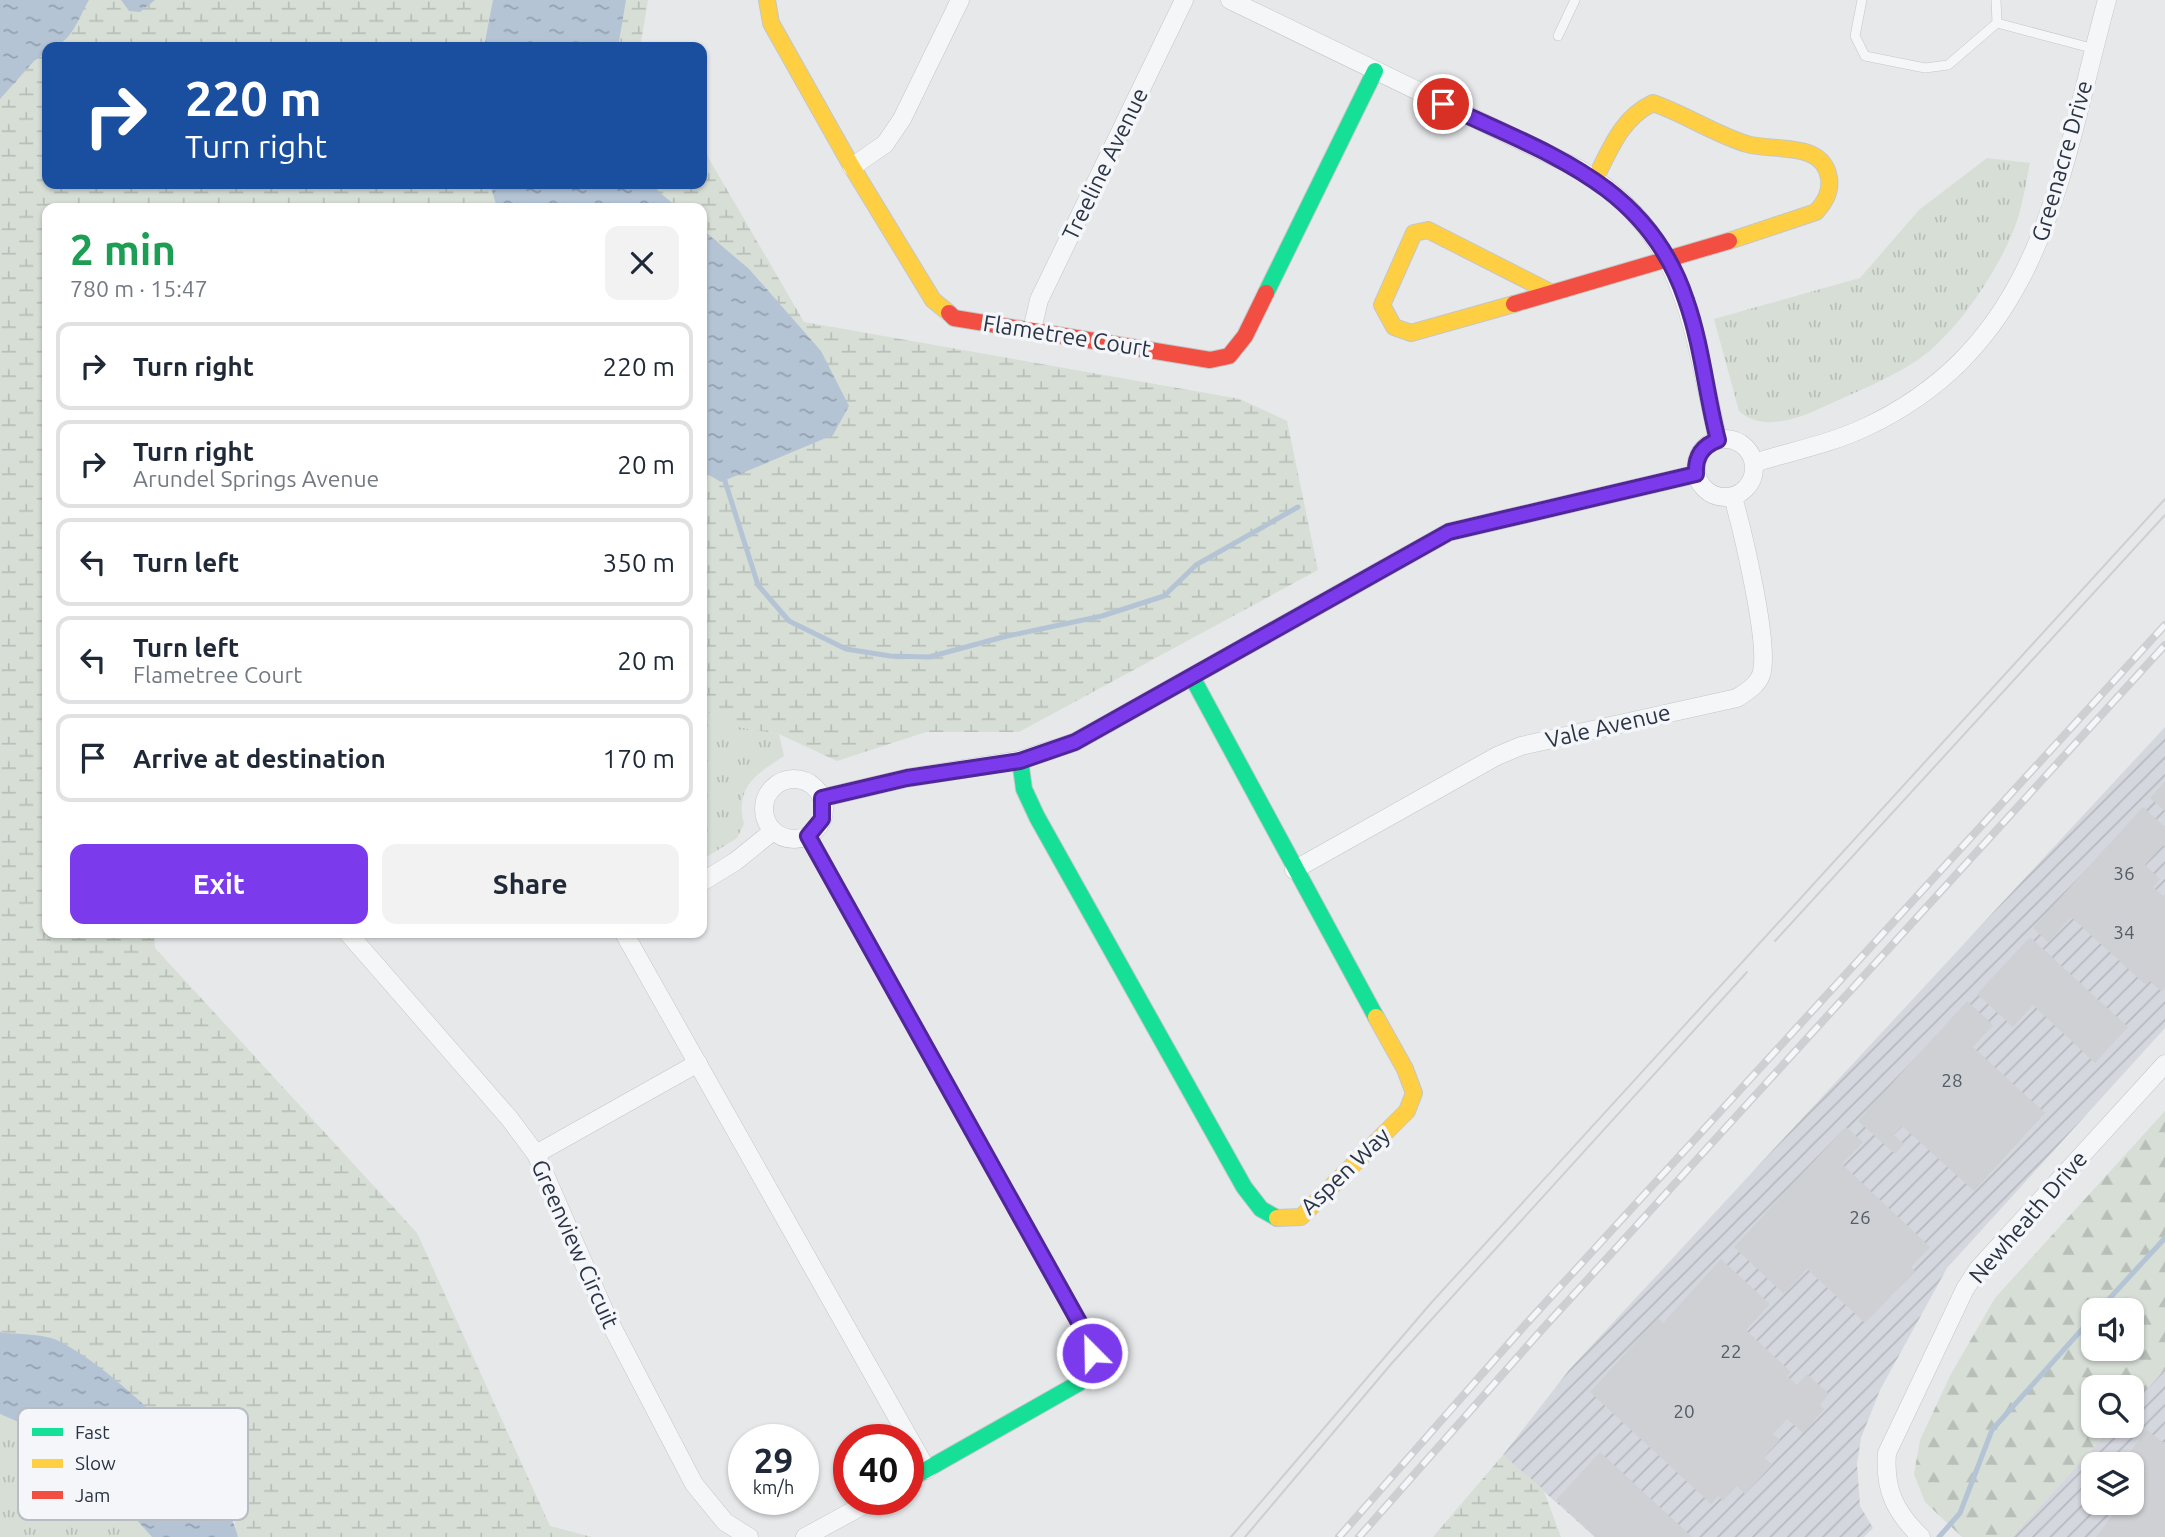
<!DOCTYPE html>
<html lang="en">
<head>
<meta charset="utf-8">
<style>
  body { margin:0; font-family:Ubuntu,sans-serif; background:#f2f2f3; color:#1f2937; height:100vh; display:flex; flex-direction:column; font-size:26px; white-space:nowrap }
  * { box-sizing:border-box; margin:0 }
  p { font-size:23px; color:#747a83 }
  .icon { flex:none; width:38px; height:38px; fill:none; stroke:currentColor; stroke-width:2; stroke-linecap:round; stroke-linejoin:round }
  .map { position:relative; flex:1; overflow:hidden }
  .details { position:absolute; left:42px; top:203px; width:665px; height:735px; display:flex; flex-direction:column; background:#fff; border-radius:14px; box-shadow:0 2px 5px #0004 }
  .details>* { flex:none }
  .hud { position:absolute; left:42px; top:42px; width:665px; height:147px; border-radius:14px; box-shadow:0 2px 5px #0004; background:#1a4fa0; color:#fff; overflow:hidden }
  .buttons { position:absolute; left:2081px; top:1298px; display:grid; gap:14px }
  .buttons a { display:grid; place-items:center; width:63px; height:63px; border-radius:14px; background:#fff; box-shadow:0 2px 5px #0004; font-size:35px }
  .speed { position:absolute; left:728px; top:1424px; display:flex; gap:14px; font-size:35px; font-weight:700; text-align:center }
  .speed>* { display:grid; place-content:center; width:91px; height:91px; border-radius:50%; background:#fff; box-shadow:0 2px 5px #0004; line-height:1 }
  .speed small { font-size:18px; font-weight:400 }
  .speed .limit { border:10px solid #d22; background:#fff; color:#111 }
  .pin { position:absolute; display:grid; place-items:center; width:60px; height:60px; color:#fff; margin:-30px; border:4px solid #fff; border-radius:50%; box-shadow:0 2px 7px #0007 }
  .me { position:absolute; width:77px; margin:-38px; rotate:337deg; stroke-linejoin:round; filter:drop-shadow(0 0 5px #0008) }
  .turn { display:flex; align-items:center; gap:24px; height:147px; padding:0 28px; font-size:32px }
  .turn .icon { width:91px; height:91px; stroke-width:2.5 }
  .turn b { display:block; font-size:49px; line-height:60px }
  .round { display:grid; place-items:center; flex:none; width:74px; height:74px; border-radius:14px; background:#f2f2f3 }
  .overview { display:flex; align-items:center; justify-content:space-between; height:119px; padding:0 28px }
  h1 { font-size:42px; font-weight:600; line-height:52px; color:#1e9e55 }
  .button { display:flex; gap:14px; margin-top:auto; padding:14px 28px }
  .button a { flex:1; height:80px; border-radius:14px; background:#7c3aed; color:#fff; font-size:28px; font-weight:600; line-height:80px; text-align:center }
  .button a+a { background:#f2f2f3; color:#1f2937 }
  ul { padding:0; list-style:none }
  li { display:flex; align-items:center; gap:21px; height:88px; margin:0 14px 10px; padding:0 14px; border:4px solid #e0e1e3; border-radius:14px }
  li div { flex:1 }
  li b { display:block; font-size:26px }
  li em { font-style:normal }
  .map>svg:first-child { display:block }
  .industrial { fill:url(#industrial-furrows); fill-rule:evenodd }
  .grass { fill:url(#grass-tufts) }
  .forest { fill:url(#forest-firs); fill-rule:evenodd }
  .wetland { fill:url(#wetland-marsh) }
  .water { fill:url(#water-ripples) }
  .lines { fill:none; stroke-linecap:round; stroke-linejoin:round }
  .stream { stroke:#b4c4d5; stroke-width:5 }
  .building { fill:#ced0d3 }
  .lane-casing { stroke:#c4c6c8; stroke-width:10 }
  .street-casing { stroke:#c4c6c8; stroke-width:19 }
  .fast-casing { stroke:#c4c6c8; stroke-width:18 }
  .slow-casing { stroke:#c4c6c8; stroke-width:18 }
  .jam-casing { stroke:#c4c6c8; stroke-width:18 }
  .lane { stroke:#f5f6f7; stroke-width:9 }
  .street { stroke:#f5f6f7; stroke-width:18 }
  .fast { stroke:#16e098; stroke-width:16 }
  .slow { stroke:#ffcf43; stroke-width:16 }
  .jam { stroke:#f24e42; stroke-width:16 }
  .tram { stroke:#cecfd2; stroke-width:2 }
  .rail-casing { stroke:#cecfd2; stroke-width:8 }
  .rail { stroke:#f4f6f9; stroke-width:5; stroke-dasharray:16; stroke-linecap:butt }
  .route-casing { stroke:#51269a; stroke-width:18 }
  .route { stroke:#7c3aed; stroke-width:12 }
  .labels { text-anchor:middle; stroke-width:7; stroke-linejoin:round; paint-order:stroke }
  .number-label { font-size:19px; fill:#545c69 }
  .street-label { font-size:23px; fill:#2b3445; stroke:#f4f6f9 }
  .key { fill:#f4f6f9; stroke:#b8bcc3; stroke-width:2 }
  .key-label { font-size:19px; fill:#2b3445 }
</style>
</head>
<body>
<div class="map">
<svg width="2165" height="1537" viewBox="0 0 2165 1537">
  <defs>
    <pattern id="industrial-furrows" width="10" height="10" patternUnits="userSpaceOnUse" patternTransform="scale(1.75)"><rect width="10" height="10" fill="#d4d7dd"/><path d="M-1 1l2-2M0 10L10 0M9 11l2-2" fill="none" stroke="#b6b9bf"/></pattern>
    <pattern id="grass-tufts" width="24" height="20" patternUnits="userSpaceOnUse" patternTransform="scale(1.75)"><rect width="24" height="20" fill="#d6ded6"/><path d="M3 7l-1-3M5 7V3M7 7l1-3M15 17l-1-3M17 17v-4M19 17l1-3" fill="none" stroke="#b8bfb9"/></pattern>
    <pattern id="forest-firs" width="22" height="20" patternUnits="userSpaceOnUse" patternTransform="scale(1.75)"><rect width="22" height="20" fill="#d6ded6"/><path d="M5 1l3.5 6h-7zM16 11l3.5 6h-7z" fill="#b8bfb9"/></pattern>
    <pattern id="wetland-marsh" width="20" height="14" patternUnits="userSpaceOnUse" patternTransform="scale(1.75)"><rect width="20" height="14" fill="#d6ded6"/><path d="M1 5h8M5 5V1M11 12h8M15 12V8" fill="none" stroke="#b8bfb9"/></pattern>
    <pattern id="water-ripples" width="26" height="14" patternUnits="userSpaceOnUse" patternTransform="scale(1.75)"><rect width="26" height="14" fill="#b4c4d5"/><path d="M2 4q2-2 4 0t4 0M15 11q2-2 4 0t4 0" fill="none" stroke="#93a0af"/></pattern>
  </defs>
  <rect width="100%" height="100%" fill="#e6e8ea"/>
  <g class="industrial">
    <polygon points="2165,727 2165,1028 1947,1268 1880,1390 1861,1438 1857,1464 1860,1506 1873,1528 1864,1537 1595,1537 1503,1455 1569,1370"/>
    <path d="M2165 1369V1537H2012L2113 1426H2132V1406ZM2093 1465H2132V1503H2093Z"/>
  </g>
  <g class="grass">
    <path d="M1987 158 2030 163C2026 182 2023 202 2017 221 2002 265 1958 332 1919 359 1890 379 1855 392 1823 407 1797 419 1762 432 1739 411L1714 319 1860 278 1919 210Z"/>
    <path d="M702 709 733 726 779 734 784 756C756 774 734 788 744 824L737 838 702 860Z"/>
    <polygon points="0,1414 68,1444 152,1537 0,1537"/>
  </g>
  <path class="forest" d="M2165 1111V1369L2132 1406V1388H2093V1426H2113L2012 1537H1962L1925 1502 1914 1474 1920 1440 1951 1374 1995 1298ZM2093 1311H2132V1349H2093Z"/>
  <g class="wetland">
    <polygon points="0,0 648,0 641,42 644,47 47,47 47,184 702,184 702,147 804,322 1240,399 1287,421 1318,570 1019,732 926,732 837,761 779,734 733,726 702,709 702,208 47,208 47,933 154,933 155,948 417,1233 550,1526 592,1537 238,1537 233,1516 57,1340 0,1332"/>
    <polygon points="1503,1455 1543,1489 1561,1537 1433,1537"/>
  </g>
  <g class="water">
    <path d="M0 0H89C78 18 71 47 47 47V52L34 61 0 99Z"/>
    <polygon points="121,0 155,0 140,12 129,11"/>
    <polygon points="493,0 626,0 618,47 484,47"/>
    <polygon points="490,184 650,184 678,208 497,208"/>
    <polygon points="702,229 749,269 821,351 849,406 833,435 721,482 702,471"/>
    <path d="M0 1332C17 1335 43 1333 59 1341 119 1372 222 1471 238 1537H152L68 1444 0 1414Z"/>
  </g>
  <g class="lines">
    <g class="stream">
      <polyline points="723,475 758,585 789,621 846,649 890,656 929,657 1003,637 1102,616 1164,596 1196,565 1298,507"/>
      <polyline points="2098,1311 2165,1238"/>
      <polyline points="1939,1537 1960,1513 1992,1430 2093,1317"/>
    </g>
  </g>
  <g class="building">
    <polygon points="2165,781 2165,811 2150,798"/>
    <polygon points="2143,807 2165,827 2165,847 2163,845 2145,865 2160,879 2153,887 2163,896 2165,894 2165,988 2162,992 2150,981 2146,985 2071,917 2048,942 2033,928"/>
    <polygon points="2030,937 2128,1027 2095,1063 2033,1005 2013,1027 1977,994"/>
    <polygon points="1967,1001 1993,1025 1973,1047 2045,1113 1974,1191 1902,1126 1894,1135 1904,1144 1895,1154 1858,1121"/>
    <polygon points="1846,1127 1863,1142 1842,1164 1930,1247 1911,1267 1915,1271 1865,1323 1807,1269 1784,1294 1734,1247"/>
    <polygon points="1721,1259 1770,1304 1746,1330 1791,1372 1787,1376 1797,1385 1807,1374 1829,1394 1820,1405 1824,1409 1803,1433 1787,1419 1773,1434 1780,1440 1764,1457 1772,1465 1745,1494 1737,1486 1723,1501 1718,1496 1711,1504 1590,1392 1658,1318 1663,1323"/>
    <polygon points="2147,1430 2165,1444 2165,1537 2096,1537 2122,1503 2132,1503 2132,1465 2120,1465"/>
    <polygon points="1600,1452 1692,1537 1595,1537 1556,1500"/>
  </g>
  <g class="lines">
    <defs>
      <g id="lane">
        <polyline points="1862,0 1855,36 1865,56 1925,68 1948,65 1997,23 1996,0"/>
        <polyline points="1997,23 2095,49"/>
        <polyline points="1558,36 1575,0"/>
      </g>
      <g id="street">
        <path d="M1230 0 1579 169C1687 233 1692 329 1718 440"/>
        <polyline points="852,167 885,144 902,119 960,0"/>
        <polyline points="1032,330 1039,300 1184,0"/>
        <circle cx="1725" cy="468" r="29"/>
        <path d="M1754 463C1792 451 1830 444 1866 427 2046 342 2060 170 2107 0"/>
        <circle cx="794" cy="809" r="30"/>
        <polyline points="822,798 907,778 1020,760 1075,742 1449,532 1696,474"/>
        <path d="M1294 870 1497 756 1521 746 1737 698C1746 692 1757 686 1761 675 1771 648 1742 529 1733 497"/>
        <polyline points="702,882 736,861 773,831"/>
        <polyline points="348,933 509,1118 536,1154 607,1317 694,1484 725,1522 749,1537"/>
        <polyline points="624,933 927,1470"/>
        <polyline points="536,1154 698,1063"/>
        <polyline points="805,1537 873,1500"/>
        <path d="M1921 1537C1895 1512 1884 1489 1887 1453L1965 1289 1978 1269 2165 1064"/>
      </g>
      <g id="fast">
        <polyline points="1266,293 1375,71"/>
        <polyline points="1192,677 1376,1017"/>
        <polyline points="1020,760 1024,789 1037,817 1244,1187 1261,1209 1277,1218"/>
        <polyline points="908,1480 1079,1383 1090,1363 1089,1340 1017,1211"/>
      </g>
      <g id="slow">
        <polyline points="767,0 771,23 852,167 933,300 949,313"/>
        <path d="M1595 179C1610 150 1621 118 1653 103 1685 114 1714 134 1747 144 1773 152 1823 140 1829 178 1831 192 1825 202 1816 212L1729 241"/>
        <polyline points="1514,304 1411,333 1394,327 1382,305 1414,233 1428,230 1550,292"/>
        <polyline points="1277,1218 1301,1217 1407,1111 1414,1093 1405,1069 1376,1017"/>
      </g>
      <g id="jam">
        <polyline points="1514,304 1729,241"/>
        <polyline points="949,313 954,318 1210,360 1229,356 1245,336 1266,293"/>
        <polyline points="808,836 1017,1211"/>
      </g>
    </defs>
    <use href="#lane" class="lane-casing"/>
    <use href="#street" class="street-casing"/>
    <use href="#fast" class="fast-casing"/>
    <use href="#slow" class="slow-casing"/>
    <use href="#jam" class="jam-casing"/>
    <use href="#lane" class="lane"/>
    <use href="#street" class="street"/>
    <use href="#fast" class="fast"/>
    <use href="#slow" class="slow"/>
    <use href="#jam" class="jam"/>
    <g class="tram">
      <polyline points="1775,941 2165,515"/>
      <polyline points="1231,1537 1431,1303 2165,499"/>
      <polyline points="1245,1537 1392,1363 1747,972"/>
    </g>
    <defs>
      <g id="rail">
        <polyline points="1339,1537 1526,1324 2165,625"/>
        <polyline points="1359,1537 1538,1334 2165,645"/>
      </g>
    </defs>
    <use href="#rail" class="rail-casing"/>
    <use href="#rail" class="rail"/>
  </g>
  <g class="lines">
    <defs>
      <path id="route" d="M1092 1353 1089 1340 808 836 822 819V798L907 778 1020 761 1075 742 1449 532 1696 474C1695 457 1702 446 1718 440 1706 394 1702 345 1686 300 1647 182 1544 153 1443 104"/>
    </defs>
    <use href="#route" class="route-casing"/>
    <use href="#route" class="route"/>
  </g>
  <g class="labels">
    <g class="number-label">
      <text x="2124" y="880">36</text>
      <text x="2124" y="939">34</text>
      <text x="1952" y="1087">28</text>
      <text x="1860" y="1224">26</text>
      <text x="1731" y="1358">22</text>
      <text x="1684" y="1418">20</text>
    </g>
    <g class="street-label">
      <text transform="translate(2062 161) rotate(-74)" y="8">Greenacre Drive</text>
      <text transform="translate(1105 164) rotate(-64)" y="8">Treeline Avenue</text>
      <text transform="translate(1067 336) rotate(9)" y="8">Flametree Court</text>
      <text transform="translate(1608 726) rotate(-13)" y="8">Vale Avenue</text>
      <text transform="translate(1345 1171) rotate(-44)" y="8">Aspen Way</text>
      <text transform="translate(2028 1217) rotate(-49)" y="8">Newheath Drive</text>
      <text transform="translate(575 1244) rotate(66)" y="8">Greenview Circuit</text>
    </g>
  </g>
  <rect x="18" y="1408" width="230" height="112" rx="10" class="key"/>
  <rect x="32" y="1428" width="31" height="8" fill="#16e098"/>
  <rect x="32" y="1459" width="31" height="9" fill="#ffcf43"/>
  <rect x="32" y="1491" width="31" height="8" fill="#f24e42"/>
  <g class="key-label">
    <text x="75" y="1439">Fast</text>
    <text x="75" y="1470">Slow</text>
    <text x="75" y="1502">Jam</text>
  </g>
</svg>
<div class="buttons">
<a><svg class="icon" aria-label="sound" viewBox="0 0 24 24"><path d="M4 9h4l5-4v14l-5-4H4zM17 9q2 3 0 6"/></svg></a>
<a><svg class="icon" aria-label="search" viewBox="0 0 24 24"><circle cx="10" cy="10" r="6"/><path d="M15 15l6 6"/></svg></a>
<a><svg class="icon" aria-label="layers" viewBox="0 0 24 24"><path d="M12 4l9 5-9 5-9-5zM3 14l9 5 9-5"/></svg></a>
</div>
<div class="speed"><div>29<small>km/h</small></div><div class="limit">40</div></div>
<div class="pin" style="left:1443px;top:104px;background:#d93025"><svg class="icon" aria-label="arrive" viewBox="0 0 24 24"><path d="M6 21V4h12l-3 4 3 4H6"/></svg></div>
<svg class="me" style="left:1092px;top:1353px" viewBox="-20 -20 40 40"><circle r="17" fill="#7c3aed" stroke="#fff" stroke-width="3"/><path d="M0-11L8 9 0 5-8 9z" fill="#fff"/></svg>
<div class="hud">
<div class="turn"><svg class="icon" aria-label="right" viewBox="0 0 24 24"><path d="M7 20v-9h11M14 6l5 5-5 5"/></svg><div><b>220 m</b>Turn right</div></div>
</div>
<section class="details">
<div class="overview"><div><h1>2 min</h1><p>780 m · 15:47</p></div><a class="round"><svg class="icon" aria-label="close" viewBox="0 0 24 24"><path d="M6 6l12 12M18 6L6 18"/></svg></a></div>
<ul>
<li><svg class="icon" aria-label="right" viewBox="0 0 24 24"><path d="M7 20v-9h11M14 6l5 5-5 5"/></svg><div><b>Turn right</b></div><em>220 m</em></li>
<li><svg class="icon" aria-label="right" viewBox="0 0 24 24"><path d="M7 20v-9h11M14 6l5 5-5 5"/></svg><div><b>Turn right</b><p>Arundel Springs Avenue</p></div><em>20 m</em></li>
<li><svg class="icon" aria-label="left" viewBox="0 0 24 24"><path d="M17 20v-9H6M10 6l-5 5 5 5"/></svg><div><b>Turn left</b></div><em>350 m</em></li>
<li><svg class="icon" aria-label="left" viewBox="0 0 24 24"><path d="M17 20v-9H6M10 6l-5 5 5 5"/></svg><div><b>Turn left</b><p>Flametree Court</p></div><em>20 m</em></li>
<li><svg class="icon" aria-label="arrive" viewBox="0 0 24 24"><path d="M6 21V4h12l-3 4 3 4H6"/></svg><div><b>Arrive at destination</b></div><em>170 m</em></li>
</ul>
<div class="button"><a>Exit</a><a>Share</a></div>
</section>
</div>
</body>
</html>
